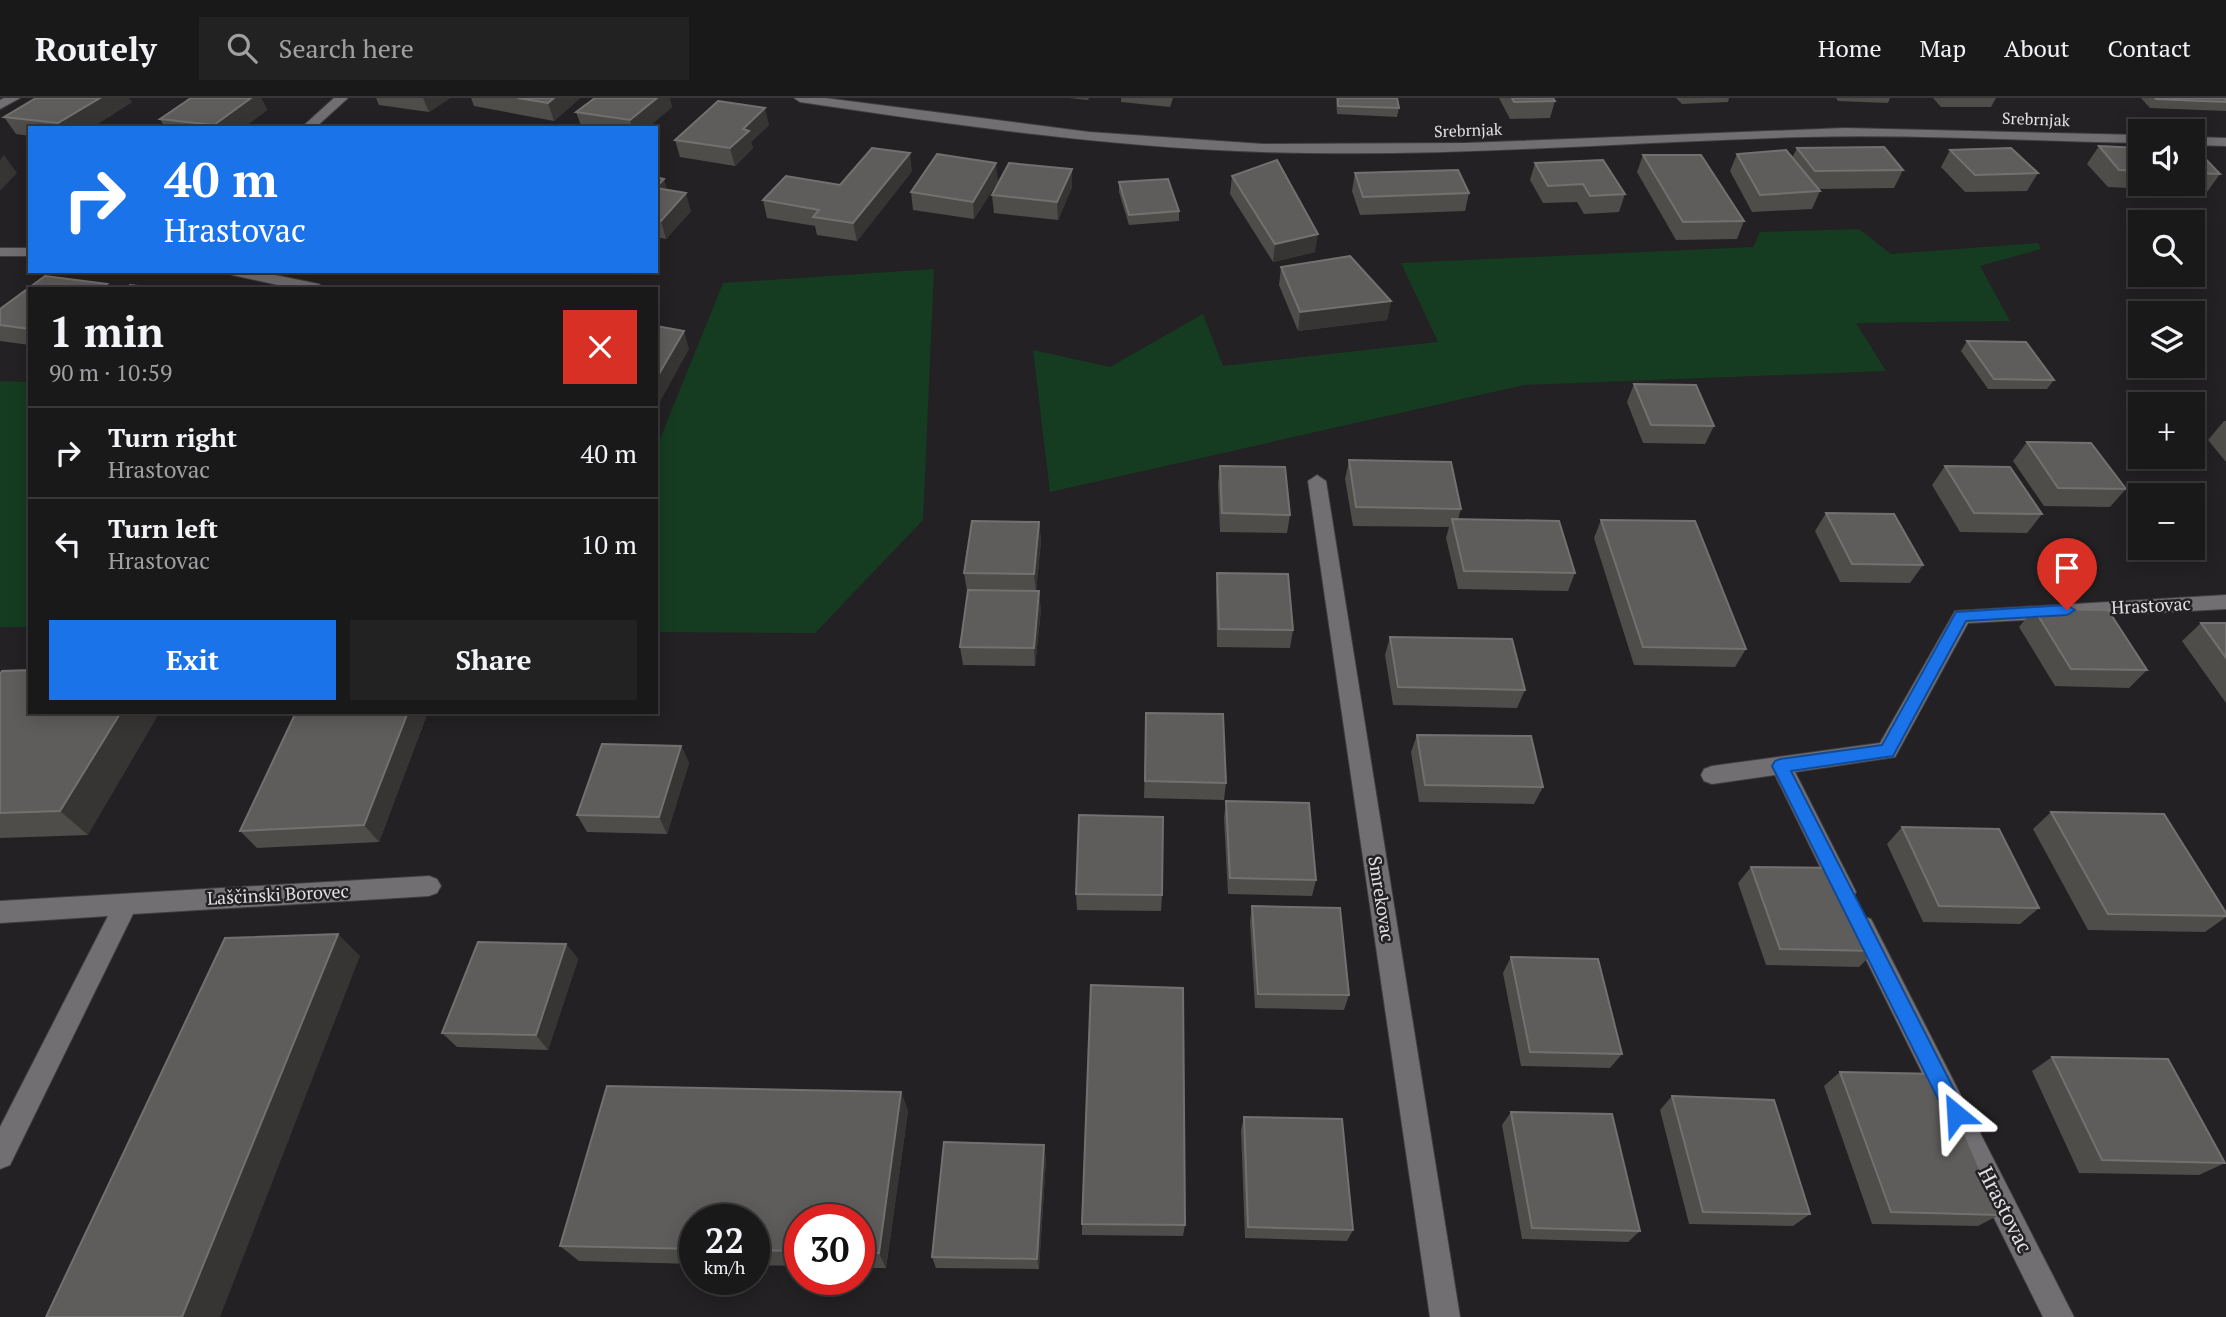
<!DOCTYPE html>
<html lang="en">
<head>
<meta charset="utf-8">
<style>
  body { margin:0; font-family:"PT Serif",serif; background:#232223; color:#f1f3f6; height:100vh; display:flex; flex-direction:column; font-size:26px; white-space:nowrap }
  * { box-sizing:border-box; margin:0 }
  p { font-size:23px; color:#9fa0a2 }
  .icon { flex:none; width:38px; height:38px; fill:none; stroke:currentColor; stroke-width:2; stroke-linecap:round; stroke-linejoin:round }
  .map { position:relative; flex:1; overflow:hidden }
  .drawer { position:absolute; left:28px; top:189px; width:630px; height:427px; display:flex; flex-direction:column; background:#1a191a; border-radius:0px; box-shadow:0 4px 18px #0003,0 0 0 2px #383839 }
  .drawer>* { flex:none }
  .top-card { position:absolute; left:28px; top:28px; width:630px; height:147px; border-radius:0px; box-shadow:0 4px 18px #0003,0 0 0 2px #383839; background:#1a73e8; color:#fff; overflow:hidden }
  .tools { position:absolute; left:2128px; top:21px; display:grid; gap:14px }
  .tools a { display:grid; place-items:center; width:77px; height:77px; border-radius:0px; background:#1a191a; box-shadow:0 4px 18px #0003,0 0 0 2px #383839; font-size:35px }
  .speed { position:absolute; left:679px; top:1106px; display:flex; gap:14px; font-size:35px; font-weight:700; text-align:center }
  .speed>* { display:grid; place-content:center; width:91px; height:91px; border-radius:50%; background:#1a191a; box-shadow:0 4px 18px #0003,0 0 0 2px #383839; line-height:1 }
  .speed small { font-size:18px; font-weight:400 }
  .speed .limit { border:10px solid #d22; background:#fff; color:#111 }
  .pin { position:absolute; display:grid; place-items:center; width:60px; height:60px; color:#fff; margin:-72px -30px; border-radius:50% 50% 50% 0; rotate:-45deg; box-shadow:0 0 7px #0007 }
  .pin .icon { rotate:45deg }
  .me { position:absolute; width:77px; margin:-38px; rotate:333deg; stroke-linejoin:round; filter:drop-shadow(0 0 5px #0008) }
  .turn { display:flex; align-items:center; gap:24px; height:147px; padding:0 21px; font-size:32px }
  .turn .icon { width:91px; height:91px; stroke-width:2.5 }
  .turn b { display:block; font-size:49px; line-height:60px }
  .round { display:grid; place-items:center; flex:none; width:74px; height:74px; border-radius:0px; background:#232223 }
  .overview { display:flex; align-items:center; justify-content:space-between; height:119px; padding:0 21px }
  h1 { font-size:42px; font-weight:700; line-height:52px }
  .action { display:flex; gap:14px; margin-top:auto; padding:14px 21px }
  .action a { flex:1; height:80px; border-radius:0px; background:#1a73e8; color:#fff; font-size:28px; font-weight:700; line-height:80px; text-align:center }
  .action a+a { background:#232223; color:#f1f3f6 }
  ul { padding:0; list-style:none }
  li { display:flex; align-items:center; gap:21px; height:91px; padding:0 21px; border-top:2px solid #383839 }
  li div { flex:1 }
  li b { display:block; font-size:26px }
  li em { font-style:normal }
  header { display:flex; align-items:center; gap:42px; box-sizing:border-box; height:98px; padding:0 35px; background:#1a191a; border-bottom:2px solid #383839 }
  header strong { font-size:33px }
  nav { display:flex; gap:38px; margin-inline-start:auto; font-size:24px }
  .search { width:490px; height:63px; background:#232223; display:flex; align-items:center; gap:18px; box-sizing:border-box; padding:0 24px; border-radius:0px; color:#9fa0a2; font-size:26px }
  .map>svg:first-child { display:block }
  .green { fill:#153c20 }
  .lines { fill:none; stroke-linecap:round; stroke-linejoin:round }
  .service-casing { stroke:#403e40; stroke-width:2 }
  .minor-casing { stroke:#403e40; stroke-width:2 }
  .secondary-casing { stroke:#403e40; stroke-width:2 }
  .service { fill:#726f72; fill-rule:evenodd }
  .minor { fill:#726f72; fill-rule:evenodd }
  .secondary { fill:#726f72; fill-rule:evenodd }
  .wall { fill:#4f4d4a }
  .shaded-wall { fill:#373534 }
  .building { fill:#5f5d5b; stroke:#737170; stroke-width:2 }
  .route { fill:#1a73e8; stroke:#114b97; stroke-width:2 }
  .labels { text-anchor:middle; stroke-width:5; stroke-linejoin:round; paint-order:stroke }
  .far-street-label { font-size:16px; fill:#e2e0e2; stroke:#232123 }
  .street-label { font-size:18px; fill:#e2e0e2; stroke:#232123 }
  .near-street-label { font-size:21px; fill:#e2e0e2; stroke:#232123 }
</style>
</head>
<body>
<header>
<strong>Routely</strong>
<div class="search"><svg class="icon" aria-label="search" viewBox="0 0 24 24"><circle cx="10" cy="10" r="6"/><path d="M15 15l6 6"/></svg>Search here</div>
<nav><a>Home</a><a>Map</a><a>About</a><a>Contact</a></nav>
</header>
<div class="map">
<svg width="2226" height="1219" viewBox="0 0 2226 1219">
  <rect width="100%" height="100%" fill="#232123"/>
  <g class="green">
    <polygon points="1859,131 1891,156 2038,145 2041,151 1980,168 2010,223 1856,225 1886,273 1524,287 1050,394 1033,252 1110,269 1203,216 1223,268 1438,244 1401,165 1753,149 1760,134"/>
    <polygon points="934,171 923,422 815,535 656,534 656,351 723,185"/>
    <polygon points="0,283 30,284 30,529 0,529"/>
  </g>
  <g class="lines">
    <defs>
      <polygon id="service" points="225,173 255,173 319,186 326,191 296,191 232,177"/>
      <g id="minor">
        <polygon points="4,0 20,0 0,11 0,2"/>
        <polygon points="334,0 348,0 315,30 301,30"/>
        <rect x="0" y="150" width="30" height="8"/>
        <polygon points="1317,377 1326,383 1460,1219 1430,1219 1308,383"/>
        <polygon points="2226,497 2226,511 1968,525 1895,659 1795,674 1856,794 1852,801 1844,804 1836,801 1775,677 1712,686 1704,683 1701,677 1704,671 1712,668 1880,645 1955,513"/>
        <polygon points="429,778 437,781 441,788 437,795 429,798 133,816 10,1067 0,1071 0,1029 108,818 0,825 0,803"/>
        <polygon points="1862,818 1871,821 2074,1219 2043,1219 1850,829 1853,821"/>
      </g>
      <g id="secondary">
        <path d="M794 0H825L1089 34 1263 46 1466 45 1845 30 2140 37V45C2028 43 1915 36 1803 39 1623 44 1443 60 1263 54 1108 49 954 27 800 4Z"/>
        <polygon points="2193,39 2226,40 2226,48 2193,47"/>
      </g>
    </defs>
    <use href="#service" class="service-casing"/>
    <use href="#minor" class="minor-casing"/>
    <use href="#secondary" class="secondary-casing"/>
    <use href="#service" class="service"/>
    <use href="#minor" class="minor"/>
    <use href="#secondary" class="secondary"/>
  </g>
  <g class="wall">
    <polygon points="191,0 261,0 267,12 243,30 165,30 160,21"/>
    <polygon points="376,0 450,0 429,14 379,7"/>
    <polygon points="471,0 580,0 554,23 474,8"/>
    <polygon points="1069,0 1089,0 1088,2"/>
    <polygon points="1121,0 1173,0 1170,9 1121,4"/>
    <polygon points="1336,0 1397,0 1399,10 1397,19 1337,16"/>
    <polygon points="1499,0 1553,0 1555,3 1550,20 1510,21"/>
    <polygon points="1676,0 1729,0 1728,4 1682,6"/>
    <polygon points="1836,0 1890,0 1888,5 1838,3"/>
    <polygon points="1933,0 1996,0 1991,9 1941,9"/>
    <polygon points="2141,0 2226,0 2226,13 2150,10"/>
    <polygon points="132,4 91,30 30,30 30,38 16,36 4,19"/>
    <polygon points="672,9 647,30 582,30 576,14"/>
    <polygon points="769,27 751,44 753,50 735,68 680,59 675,42"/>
    <polygon points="2099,48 2140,50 2140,86 2193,86 2193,52 2220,76 2207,94 2108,89 2087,66"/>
    <polygon points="1797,50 1903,72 1894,90 1818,91 1820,93 1812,111 1752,114 1730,73 1737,56 1792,60"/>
    <polygon points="1950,52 2038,75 2027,93 1965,94 1941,69"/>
    <polygon points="1643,57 1744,123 1737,141 1676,142 1637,74"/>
    <polygon points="1535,65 1625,96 1619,114 1584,116 1577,104 1543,105 1530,82"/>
    <polygon points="1072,71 1072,89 1058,122 994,115 992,97"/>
    <polygon points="912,73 857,143 817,137 815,128 767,120 763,102"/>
    <polygon points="1355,75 1469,95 1465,113 1360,117 1352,93"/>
    <polygon points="1232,78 1315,154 1273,164 1230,96"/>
    <polygon points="656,79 667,92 691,113 666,141 656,139"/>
    <polygon points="998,83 974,121 913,112 911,94"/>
    <polygon points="1119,84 1179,113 1179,123 1129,127 1119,94"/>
    <polygon points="1281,169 1391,203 1387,222 1298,233 1279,187"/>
    <polygon points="30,191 30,247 0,243 0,211"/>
    <polygon points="1967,243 2054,282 2047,291 1988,291 1961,253"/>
    <polygon points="1634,286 1714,328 1705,346 1643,345 1627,304"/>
    <polygon points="2224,323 2226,323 2226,364 2208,342"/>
    <polygon points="2027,344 2126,391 2110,409 2044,408 2013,363"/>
    <polygon points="1349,362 1461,411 1458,421 1575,475 1568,493 1458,491 1446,440 1449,429 1353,428 1345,381"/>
    <polygon points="1220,368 1290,417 1287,435 1220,434 1218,386"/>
    <polygon points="1945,368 2042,416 2027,435 1960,434 1932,387"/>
    <polygon points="1826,415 1923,467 1910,485 1840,484 1815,433"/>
    <polygon points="1601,422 1746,551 1735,569 1634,567 1594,440"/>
    <polygon points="1039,424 1041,443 1036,493 1041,511 1035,568 963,567 960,549 968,493 967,493 964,475"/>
    <polygon points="1217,475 1293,532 1290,550 1217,549 1216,493"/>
    <polygon points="2034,511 2147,572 2129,590 2055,588 2019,529"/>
    <polygon points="2201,525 2226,525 2226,605 2182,543"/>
    <polygon points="1390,539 1525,592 1517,610 1393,607 1385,557"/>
    <polygon points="0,576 88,737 0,740"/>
    <polygon points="296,614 423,614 426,619 379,744 257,750 240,733"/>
    <polygon points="1146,615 1226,685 1224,702 1144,700"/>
    <polygon points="1417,637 1543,689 1534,706 1419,704 1411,654"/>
    <polygon points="681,648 689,665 667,736 587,734 577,717"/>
    <polygon points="1226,703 1316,782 1312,798 1228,796 1224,720"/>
    <polygon points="2051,714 2226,815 2226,819 2205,834 2088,832 2033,731"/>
    <polygon points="1902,729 2039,810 2020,826 1923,824 1887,746"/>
    <polygon points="1751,769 1875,853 1859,869 1766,867 1738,785"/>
    <polygon points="1076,796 1162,797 1161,813 1077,812"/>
    <polygon points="1252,808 1349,897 1344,912 1255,910 1250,824"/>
    <polygon points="566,846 578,861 548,952 457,949 442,935"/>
    <polygon points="1511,859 1622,956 1610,970 1521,968 1503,875"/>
    <polygon points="2052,959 2225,1065 2199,1077 2079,1075 2032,973"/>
    <polygon points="1840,974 1999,1117 1978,1128 1872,1126 1824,988"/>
    <polygon points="901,994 908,1013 886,1170 859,1170 859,1122 800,1122 800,1168 754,1167 754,1122 695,1122 695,1166 579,1163 560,1148"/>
    <polygon points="1672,998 1810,1116 1793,1128 1689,1126 1660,1012"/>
    <polygon points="1511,1014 1640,1133 1628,1144 1522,1141 1502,1027"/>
    <polygon points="1244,1019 1353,1132 1347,1143 1245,1140 1241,1032"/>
    <polygon points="1046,1060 1039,1171 936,1170 932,1159"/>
    <polygon points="1082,1126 1185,1127 1183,1138 1082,1137"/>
  </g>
  <g class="shaded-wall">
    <polygon points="100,0 129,0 132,4 91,30 61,30 58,25"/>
    <polygon points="251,0 261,0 267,12 243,30 215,30 214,27"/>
    <polygon points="423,0 450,0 429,14"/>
    <polygon points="554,0 580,0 554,23 548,5"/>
    <polygon points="657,0 670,0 672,9 647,30 632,30 630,22"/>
    <polygon points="765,10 769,27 751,44 753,50 735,68 730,50 743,31"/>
    <polygon points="910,55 912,73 857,143 853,125"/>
    <polygon points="4,57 17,75 0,93 0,62"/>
    <polygon points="996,65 998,83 974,121 973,104"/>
    <polygon points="1072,71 1072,89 1058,122 1057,104"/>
    <polygon points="664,81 669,98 656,93 656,89"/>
    <polygon points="686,95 691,113 666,141 661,123"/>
    <polygon points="1318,136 1315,154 1273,164 1275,146"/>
    <polygon points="107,186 110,191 100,191"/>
    <polygon points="1391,203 1387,222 1298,233 1300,214"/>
    <polygon points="684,233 689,251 656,311 656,281"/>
    <polygon points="1039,424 1041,443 1036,494 1034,476"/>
    <polygon points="1039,493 1041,511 1035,568 1034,550"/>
    <polygon points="121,614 160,614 88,737 60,713"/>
    <polygon points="408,614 423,614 426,619 379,744 364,727"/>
    <polygon points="681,648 689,665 667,736 659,719"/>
    <polygon points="338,836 360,858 220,1219 182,1219"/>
    <polygon points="566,846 578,861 548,952 536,937"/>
    <polygon points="901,994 908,1013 886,1170 879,1155"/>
    <polygon points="1044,1047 1046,1060 1039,1171 1037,1161"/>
  </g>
  <g class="building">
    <polygon points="36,0 100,0 58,25 4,19"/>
    <polygon points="191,0 251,0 214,27 160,21"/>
    <polygon points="518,0 554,0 548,5"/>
    <polygon points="595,0 657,0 630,22 576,14"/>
    <polygon points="1338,0 1397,0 1399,10 1338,8"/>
    <polygon points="1512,0 1553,0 1555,3 1514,4"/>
    <polygon points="2155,0 2226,0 2226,4 2156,1"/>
    <polygon points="718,3 765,10 743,31 749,33 730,50 675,42"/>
    <polygon points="2099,48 2140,50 2140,73 2119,72"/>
    <polygon points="1884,49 1903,72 1815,73 1797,50"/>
    <polygon points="872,50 910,55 853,125 813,119 819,112 763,102 786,78 840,87"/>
    <polygon points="2011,50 2038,75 1975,77 1950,52"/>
    <polygon points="1786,52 1820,93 1760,97 1737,56"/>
    <polygon points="2193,52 2197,52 2220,76 2193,75"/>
    <polygon points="937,56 996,65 973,104 911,94"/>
    <polygon points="1643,57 1701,57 1744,123 1683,124"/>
    <polygon points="1277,62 1318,136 1275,146 1232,78"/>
    <polygon points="1603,62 1625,96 1590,98 1583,86 1548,88 1535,65"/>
    <polygon points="1009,65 1072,71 1057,104 992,97"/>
    <polygon points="1458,72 1469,95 1363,99 1355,75"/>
    <polygon points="656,79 664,81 656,89"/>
    <polygon points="1168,81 1179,113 1129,117 1119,84"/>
    <polygon points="656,90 686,95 661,123 656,122"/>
    <polygon points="1350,158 1391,203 1300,214 1281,169"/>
    <polygon points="45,178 107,186 100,191 30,191 30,231 0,227 0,211"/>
    <polygon points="130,187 162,191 125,191"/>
    <polygon points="656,228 684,233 656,281"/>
    <polygon points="1967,243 2026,244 2054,282 1994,281"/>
    <polygon points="1634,286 1696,287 1714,328 1651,327"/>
    <polygon points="2027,344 2091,345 2126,391 2058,390"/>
    <polygon points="1349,362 1451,364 1461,411 1356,409"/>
    <polygon points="1220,368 1285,369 1290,417 1222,415"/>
    <polygon points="1945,368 2010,369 2042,416 1974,415"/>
    <polygon points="1826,415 1894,416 1923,467 1852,466"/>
    <polygon points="1452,421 1559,423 1575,475 1464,473"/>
    <polygon points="1601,422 1695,423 1746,551 1643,549"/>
    <polygon points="972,423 1039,424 1034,476 964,475"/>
    <polygon points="1217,475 1288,476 1293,532 1219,531"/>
    <polygon points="968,492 1039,493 1034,550 960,549"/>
    <polygon points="2034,511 2108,512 2147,572 2071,571"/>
    <polygon points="2201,525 2226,525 2226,560"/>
    <polygon points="1390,539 1512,541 1525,592 1398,589"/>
    <polygon points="30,572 30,614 121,614 60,713 0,715 0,576 2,573"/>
    <polygon points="296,614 408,614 364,727 240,733"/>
    <polygon points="1146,615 1223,616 1226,685 1145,683"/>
    <polygon points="1417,637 1531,638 1543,689 1425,687"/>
    <polygon points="602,646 681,648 659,719 577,717"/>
    <polygon points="1226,703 1309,705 1316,782 1230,780"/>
    <polygon points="2051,714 2164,716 2226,815 2226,818 2108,816"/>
    <polygon points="1079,717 1163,719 1162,797 1076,796"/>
    <polygon points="1902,729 1999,731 2039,810 1939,808"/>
    <polygon points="1751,769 1841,770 1875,853 1780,851"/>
    <polygon points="1252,808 1340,810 1349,897 1258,896"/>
    <polygon points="338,836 182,1219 46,1219 225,840"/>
    <polygon points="478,844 566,846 536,937 442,935"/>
    <polygon points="1511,859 1598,861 1622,956 1530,954"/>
    <polygon points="1091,887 1183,890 1185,1127 1082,1126"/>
    <polygon points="2052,959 2168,961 2225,1065 2102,1062"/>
    <polygon points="1840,974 1940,976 1999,1117 1891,1114"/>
    <polygon points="607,988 901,994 879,1155 859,1155 859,1122 800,1122 800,1153 754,1152 754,1122 695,1122 695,1151 560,1148"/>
    <polygon points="1672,998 1774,1002 1810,1116 1703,1114"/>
    <polygon points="1511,1014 1612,1016 1640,1133 1532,1130"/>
    <polygon points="1244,1019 1342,1021 1353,1132 1248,1129"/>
    <polygon points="944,1044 1044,1047 1037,1161 932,1159"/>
  </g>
  <polygon class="route" points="2067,507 2075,512 2067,517 1966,523 1893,658 1791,673 1963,1009 1966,1016 1963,1023 1956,1026 1949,1023 1772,668 1775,663 1780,661 1882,647 1956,514"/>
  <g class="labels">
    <g class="far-street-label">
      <text transform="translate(2036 21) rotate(2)" y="6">Srebrnjak</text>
      <text transform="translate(1468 32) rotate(-2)" y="6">Srebrnjak</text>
    </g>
    <g class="street-label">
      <text transform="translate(2151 508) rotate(-3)" y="6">Hrastovac</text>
      <text transform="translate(278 797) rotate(-3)" y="6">Laščinski Borovec</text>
      <text transform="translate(1381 801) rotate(81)" y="6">Smrekovac</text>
    </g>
    <g class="near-street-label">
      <text transform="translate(2005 1112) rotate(63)" y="7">Hrastovac</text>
    </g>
  </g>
</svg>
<div class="tools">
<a><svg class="icon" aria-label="sound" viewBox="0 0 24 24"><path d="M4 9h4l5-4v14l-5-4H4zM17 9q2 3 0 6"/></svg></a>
<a><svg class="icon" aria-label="search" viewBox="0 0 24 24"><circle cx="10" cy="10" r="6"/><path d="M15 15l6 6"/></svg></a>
<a><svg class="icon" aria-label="layers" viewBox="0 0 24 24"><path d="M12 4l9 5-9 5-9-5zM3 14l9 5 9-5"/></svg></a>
<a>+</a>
<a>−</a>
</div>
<div class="speed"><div>22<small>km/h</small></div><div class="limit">30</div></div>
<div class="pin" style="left:2067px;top:512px;background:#d93025"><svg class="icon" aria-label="arrive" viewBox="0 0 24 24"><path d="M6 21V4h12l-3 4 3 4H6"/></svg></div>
<svg class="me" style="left:1956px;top:1016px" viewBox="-20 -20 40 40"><path d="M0-17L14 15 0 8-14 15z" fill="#1a73e8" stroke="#fff" stroke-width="4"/></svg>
<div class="top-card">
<div class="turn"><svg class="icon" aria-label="right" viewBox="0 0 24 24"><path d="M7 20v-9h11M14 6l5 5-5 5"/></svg><div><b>40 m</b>Hrastovac</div></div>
</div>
<section class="drawer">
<div class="overview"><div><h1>1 min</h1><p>90 m · 10:59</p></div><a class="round" style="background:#d93025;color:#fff"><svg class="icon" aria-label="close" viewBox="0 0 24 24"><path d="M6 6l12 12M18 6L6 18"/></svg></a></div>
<ul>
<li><svg class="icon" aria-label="right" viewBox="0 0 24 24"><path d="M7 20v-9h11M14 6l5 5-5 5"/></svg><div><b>Turn right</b><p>Hrastovac</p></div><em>40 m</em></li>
<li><svg class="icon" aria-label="left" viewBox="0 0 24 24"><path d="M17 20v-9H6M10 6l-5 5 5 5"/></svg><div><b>Turn left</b><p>Hrastovac</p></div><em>10 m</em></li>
</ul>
<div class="action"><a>Exit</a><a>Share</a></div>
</section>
</div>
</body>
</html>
